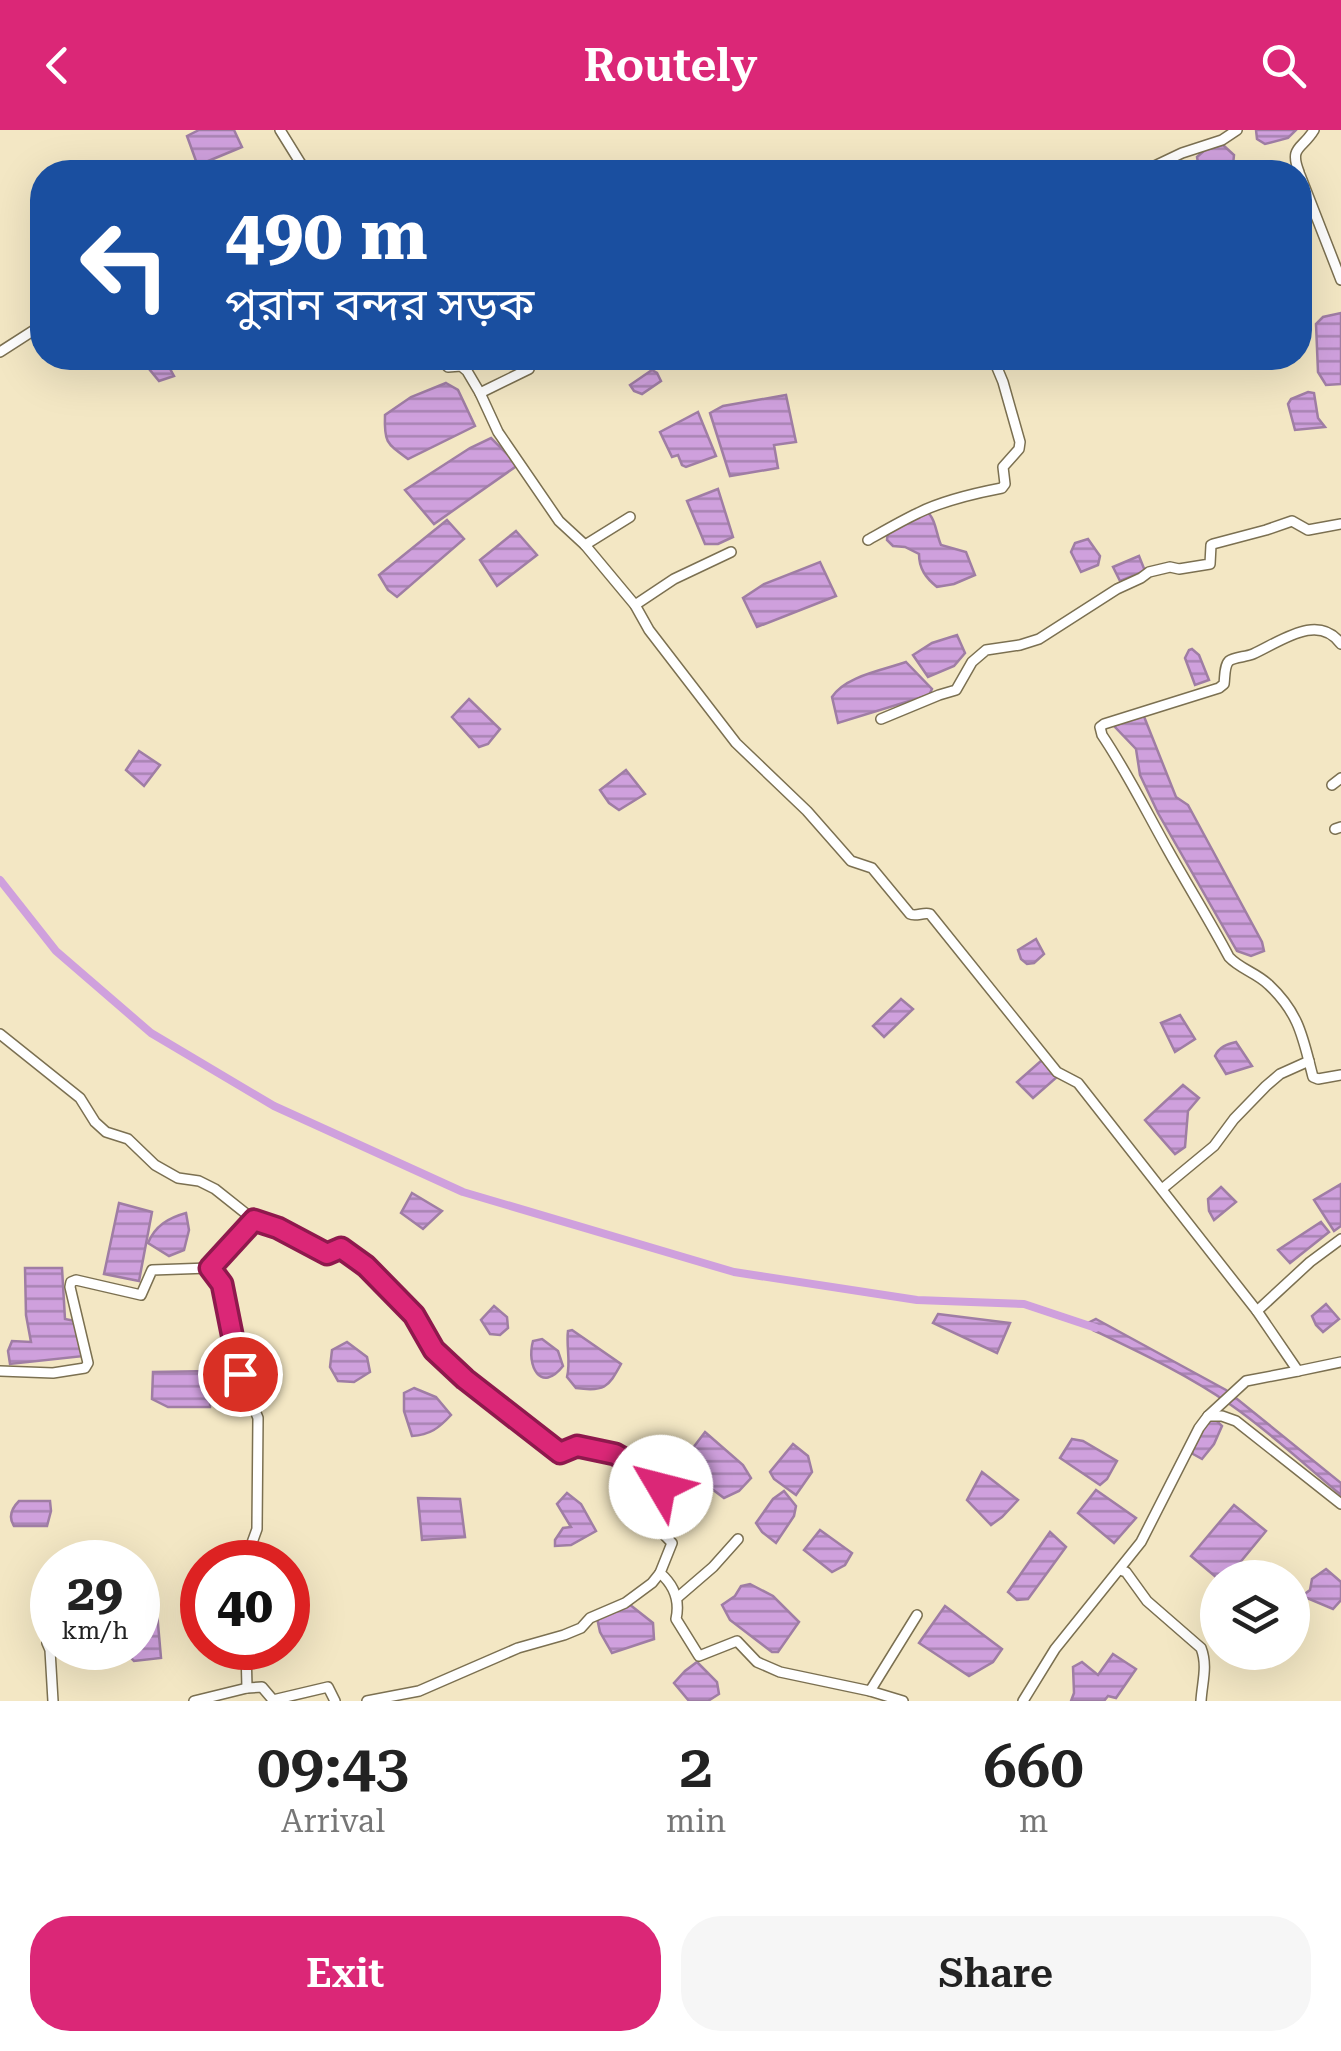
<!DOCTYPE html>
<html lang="en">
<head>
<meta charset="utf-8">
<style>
  body { margin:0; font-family:"Roboto Serif","Noto Sans Bengali",serif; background:#f6f6f6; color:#222; height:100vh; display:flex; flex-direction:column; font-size:38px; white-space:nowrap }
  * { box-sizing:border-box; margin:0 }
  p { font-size:32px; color:#767676 }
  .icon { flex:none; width:55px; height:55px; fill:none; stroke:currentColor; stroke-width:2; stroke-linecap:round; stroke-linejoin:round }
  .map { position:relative; height:1571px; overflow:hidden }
  .side { display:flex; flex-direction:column; background:#fff; flex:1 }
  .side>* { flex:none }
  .top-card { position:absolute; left:30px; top:30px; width:1282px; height:210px; border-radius:40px; box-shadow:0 10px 40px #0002; background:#1a4fa0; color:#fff; overflow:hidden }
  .controls { position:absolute; left:1200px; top:1430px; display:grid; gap:20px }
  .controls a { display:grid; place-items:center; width:110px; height:110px; border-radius:50%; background:#fff; box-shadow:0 10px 40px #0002; font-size:50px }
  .speed { position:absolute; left:30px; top:1410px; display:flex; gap:20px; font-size:50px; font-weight:700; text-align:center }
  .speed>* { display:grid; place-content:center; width:130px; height:130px; border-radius:50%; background:#fff; box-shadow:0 10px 40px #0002; line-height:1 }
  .speed small { font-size:25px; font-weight:400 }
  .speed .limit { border:15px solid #d22; background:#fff; color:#111 }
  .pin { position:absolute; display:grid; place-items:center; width:85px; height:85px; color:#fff; margin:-42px; border:5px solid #fff; border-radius:50%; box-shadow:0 2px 10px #0007 }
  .me { position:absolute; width:110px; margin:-55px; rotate:307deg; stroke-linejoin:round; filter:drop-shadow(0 0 8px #0008) }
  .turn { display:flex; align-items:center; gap:35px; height:210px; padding:0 30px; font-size:45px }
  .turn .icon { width:130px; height:130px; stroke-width:2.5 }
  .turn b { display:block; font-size:70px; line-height:85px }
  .eta { display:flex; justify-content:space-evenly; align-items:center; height:170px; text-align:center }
  .eta b { font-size:60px; font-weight:600; line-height:70px }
  .primary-button { display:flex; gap:20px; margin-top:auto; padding:20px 30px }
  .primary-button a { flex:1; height:115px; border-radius:40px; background:#db2777; color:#fff; font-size:40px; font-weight:600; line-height:115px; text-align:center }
  .primary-button a+a { background:#f6f6f6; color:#222 }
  header { display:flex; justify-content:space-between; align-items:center; height:130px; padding:0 30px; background:#db2777; color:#fff; font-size:45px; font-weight:600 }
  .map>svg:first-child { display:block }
  .water { fill:url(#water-rules); stroke:#9f7da4; stroke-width:2.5 }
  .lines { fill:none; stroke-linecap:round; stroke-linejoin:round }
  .canal { stroke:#cfa0dd; stroke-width:8 }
  .minor-casing { stroke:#7b7051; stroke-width:12 }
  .minor { stroke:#fff; stroke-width:9 }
  .route-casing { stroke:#8e194d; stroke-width:25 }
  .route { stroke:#db2777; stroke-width:18 }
</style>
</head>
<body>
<header><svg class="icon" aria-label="back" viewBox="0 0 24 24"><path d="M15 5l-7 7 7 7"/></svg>Routely<svg class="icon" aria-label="search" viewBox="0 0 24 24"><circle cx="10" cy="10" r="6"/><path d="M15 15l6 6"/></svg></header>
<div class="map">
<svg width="1341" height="1571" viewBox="0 0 1341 1571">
  <defs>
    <pattern id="water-rules" width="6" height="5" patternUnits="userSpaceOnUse" patternTransform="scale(2.5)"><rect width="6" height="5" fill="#cfa0dd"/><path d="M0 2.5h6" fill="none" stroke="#a883b3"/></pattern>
  </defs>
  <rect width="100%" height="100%" fill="#f3e7c4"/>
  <g class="water">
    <polygon points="199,0 234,0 242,17 201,34 196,31 187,6"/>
    <polygon points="1256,0 1296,0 1288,8 1265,14 1257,9"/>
    <polygon points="1223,15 1234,25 1233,35 1222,42 1202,42 1199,39 1197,27 1206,19"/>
    <polygon points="1341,183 1341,254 1326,255 1318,242 1316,194 1323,187"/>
    <polygon points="140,228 164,228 174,246 159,251"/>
    <polygon points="652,240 657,243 661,251 642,264 634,261 630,255"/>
    <path d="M446 253 458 260 475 296 408 329C386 313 384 312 385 285L411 267Z"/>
    <polygon points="1308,262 1314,263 1318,288 1325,297 1295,300 1288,274 1291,269"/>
    <polygon points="786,265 796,312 774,315 778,338 730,346 710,283 723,276"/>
    <polygon points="698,282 716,326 686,337 682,335 678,325 672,327 660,302"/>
    <polygon points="491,308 518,335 434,394 405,360 470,318"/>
    <polygon points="718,359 733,407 718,414 705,414 687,371"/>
    <path d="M926 381C936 388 936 404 941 415L966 422 975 445 954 454 937 457C926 448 919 439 919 424L905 417 893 416 887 410 888 400Z"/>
    <polygon points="447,390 464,409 397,467 388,460 379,445"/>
    <polygon points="516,401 537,425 497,456 480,430"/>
    <polygon points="1088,409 1100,426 1098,435 1081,442 1071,422 1075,413"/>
    <polygon points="1139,426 1145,441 1120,451 1113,437"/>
    <polygon points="820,432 836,466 757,497 743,468 764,454"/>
    <polygon points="957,505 965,523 954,536 928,547 913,525 932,513"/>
    <polygon points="1192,519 1199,525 1209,550 1195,555 1185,528 1189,520"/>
    <path d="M906 532 932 559 929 565 838 593 832 567C845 546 884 540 906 532Z"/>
    <polygon points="469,569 500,599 488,614 479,617 452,587"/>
    <polygon points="1143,584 1176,667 1188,675 1262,812 1264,821 1251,826 1237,821 1158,683 1140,645 1136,619 1114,596"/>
    <polygon points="139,621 160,635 144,656 126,640"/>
    <polygon points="626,640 645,664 619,680 609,673 600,660"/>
    <polygon points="1036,809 1044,824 1034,833 1027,834 1021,829 1018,820"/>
    <polygon points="901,869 913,879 884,907 873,896"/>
    <polygon points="1180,885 1195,909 1175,922 1161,893"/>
    <path d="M1236 912 1252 936 1226 944 1215 926C1219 917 1227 914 1236 912Z"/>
    <polygon points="1042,930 1057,947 1033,968 1017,952"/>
    <polygon points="1183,955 1199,968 1188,981 1185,1017 1175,1024 1145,990"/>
    <polygon points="1341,1054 1341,1096 1334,1101 1314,1070"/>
    <polygon points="1221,1057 1236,1072 1214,1090 1209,1081 1208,1069"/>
    <polygon points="412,1063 442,1081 423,1099 401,1083"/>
    <polygon points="119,1073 152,1082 139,1151 104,1144"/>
    <path d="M186 1083 189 1100 184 1120 169 1126 148 1113C155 1096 168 1088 186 1083Z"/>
    <polygon points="1321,1092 1329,1102 1290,1133 1278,1120"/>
    <polygon points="25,1138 62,1138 65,1189 75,1191 84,1226 10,1234 8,1221 12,1211 31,1212 26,1185"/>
    <polygon points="1326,1174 1339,1189 1323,1202 1316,1195 1312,1186"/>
    <polygon points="494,1176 507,1187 508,1198 500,1205 490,1204 481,1190"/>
    <polygon points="938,1184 1010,1193 997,1223 933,1193"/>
    <path d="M1096 1189 1226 1260 1341 1353V1365C1305 1335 1270 1302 1231 1275 1188 1245 1141 1223 1093 1200L1088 1193Z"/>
    <path d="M572 1200 621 1234C608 1258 604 1262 576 1258L567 1247C571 1232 566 1216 568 1201Z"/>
    <path d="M542 1209 558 1221 563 1236C541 1264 526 1236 533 1211Z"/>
    <polygon points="347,1212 367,1227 370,1242 354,1252 338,1251 330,1237 332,1220"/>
    <polygon points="211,1241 210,1277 168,1277 152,1269 153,1242"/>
    <path d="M414 1258 436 1267 451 1285C439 1298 430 1305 412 1306L404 1281V1263Z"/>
    <polygon points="1214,1288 1222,1296 1214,1314 1202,1329 1193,1324 1192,1320 1202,1294"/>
    <polygon points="705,1302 743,1335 751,1348 739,1361 724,1368 680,1335"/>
    <polygon points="1072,1309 1083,1311 1117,1331 1107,1349 1100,1355 1060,1328"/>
    <polygon points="793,1314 808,1326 812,1342 796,1365 774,1349 770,1342"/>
    <polygon points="982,1342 1018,1370 1002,1387 991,1395 967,1370"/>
    <polygon points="1096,1360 1136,1388 1114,1413 1078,1383"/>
    <polygon points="784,1361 796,1376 794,1386 776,1413 762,1402 756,1393 773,1369"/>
    <polygon points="567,1363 581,1374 596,1401 571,1415 555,1416 555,1410 563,1398 571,1397 557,1374"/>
    <polygon points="418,1368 460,1369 465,1407 422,1410"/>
    <path d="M19 1371H50L51 1381 47 1396H14C8 1387 12 1378 19 1371Z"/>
    <polygon points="1234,1375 1266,1401 1228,1447 1217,1448 1191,1426"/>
    <polygon points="820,1400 852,1423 845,1435 832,1442 804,1420"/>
    <polygon points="1050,1402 1066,1417 1028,1469 1017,1470 1008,1462"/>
    <polygon points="1326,1439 1341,1452 1341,1470 1333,1479 1302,1466 1310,1460 1312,1449"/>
    <polygon points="750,1454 773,1466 799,1492 778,1522 772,1522 730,1490 722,1475 735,1466 741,1456"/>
    <polygon points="138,1471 156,1471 161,1528 134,1531 123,1520 123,1518 138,1518"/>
    <polygon points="629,1474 653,1493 654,1509 612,1523 600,1502 597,1488"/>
    <polygon points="945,1476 1002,1519 993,1532 969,1546 919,1513"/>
    <polygon points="1113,1524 1136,1539 1116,1568 1108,1566 1104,1571 1071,1571 1074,1563 1073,1537 1082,1532 1098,1545"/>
    <polygon points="697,1532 717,1552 719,1564 708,1571 689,1571 674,1553 685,1541"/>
  </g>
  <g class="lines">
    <polyline class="canal" points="0,750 56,821 151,903 274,976 463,1062 734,1142 917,1170 1024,1174 1096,1198"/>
    <defs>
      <g id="minor">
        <polyline points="280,0 306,42"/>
        <polyline points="1142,42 1182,23 1222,10 1237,0"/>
        <path d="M1299 42C1289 16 1302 20 1314 0"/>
        <polyline points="1300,45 1341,150"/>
        <polyline points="0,222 42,195"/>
        <path d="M439 228 448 237 461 236 467 241 480 263 498 302 559 391 585 415 635 475 649 500 736 613 807 681 851 731 872 738 910 784C916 787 923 782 930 784L1057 942 1078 953 1257 1181 1298 1241 1341 1232"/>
        <polyline points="480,263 529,239"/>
        <path d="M868 410C884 401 901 391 918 383 942 371 976 363 1002 358L1005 354 1003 337 1019 319 1020 312 1003 252 993 228"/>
        <polyline points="585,415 630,387"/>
        <polyline points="635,475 674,449 731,422"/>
        <path d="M1341 514C1318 482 1280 512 1253 524 1246 527 1234 527 1229 531 1224 536 1225 548 1224 554L1219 558 1104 594 1100 597 1102 605C1127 642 1146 681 1168 720 1188 756 1210 791 1229 827 1240 839 1257 843 1269 855 1300 884 1303 909 1313 947L1318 949 1341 945"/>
        <polyline points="881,589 939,565 956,560 972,532 986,520 1020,515 1039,509 1117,459 1141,448 1149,442 1170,437 1179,439 1210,434 1211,415 1213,414 1266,400 1292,391 1308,400 1341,394"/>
        <polyline points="1332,655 1341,648"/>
        <polyline points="1335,699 1341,697"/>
        <polyline points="0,904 80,968 95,992 106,1002 128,1009 155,1035 178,1048 199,1051 215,1059 254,1090"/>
        <polyline points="1162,1059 1214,1016 1234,989 1266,956 1280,944 1309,931"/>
        <polyline points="209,1138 221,1154 240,1243 258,1288 257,1399 245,1432"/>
        <polyline points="1257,1181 1310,1132 1341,1109"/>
        <path d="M0 1241 53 1243 85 1238 88 1233 70 1157 71 1152 76 1150 141 1165 152 1140 209 1138 254 1090 277 1098 327 1124 341 1118 366 1137 414 1185 433 1220 465 1249 560 1323 577 1316 615 1324 661 1355 645 1385 672 1413 660 1443C675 1456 680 1471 676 1489L699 1526 737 1511 757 1532 780 1542 870 1561 903 1571"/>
        <polyline points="1208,1286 1222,1286 1236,1291 1341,1374"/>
        <path d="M1120 1440 1126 1442 1147 1471 1201 1518C1208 1536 1202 1553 1201 1571"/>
        <polyline points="47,1458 47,1513 50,1520 53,1571"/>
        <polyline points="677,1468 713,1437 738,1409"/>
        <polyline points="246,1518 247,1558"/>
        <polyline points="870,1561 917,1485"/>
        <polyline points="194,1571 247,1558 262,1557 273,1570 328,1557 335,1571"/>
        <polyline points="367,1571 419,1561 518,1518 564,1505 581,1498 590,1488 625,1473 652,1453 660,1443"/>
        <polyline points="1023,1571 1055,1519 1141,1412 1199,1298 1208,1286 1246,1251 1298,1241"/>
      </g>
    </defs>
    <use href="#minor" class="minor-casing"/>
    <use href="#minor" class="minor"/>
  </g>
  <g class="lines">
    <defs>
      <polyline id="route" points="240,1244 222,1154 210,1138 254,1090 278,1098 327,1124 341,1118 366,1136 414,1185 434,1220 465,1249 560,1323 577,1316 615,1324 631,1333 661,1357"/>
    </defs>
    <use href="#route" class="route-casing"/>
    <use href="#route" class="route"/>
  </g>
</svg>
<div class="controls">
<a><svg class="icon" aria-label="layers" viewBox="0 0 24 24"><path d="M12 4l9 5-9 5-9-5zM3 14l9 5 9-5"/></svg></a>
</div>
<div class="speed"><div>29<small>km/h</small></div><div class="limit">40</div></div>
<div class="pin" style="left:240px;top:1244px;background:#d93025"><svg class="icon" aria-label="arrive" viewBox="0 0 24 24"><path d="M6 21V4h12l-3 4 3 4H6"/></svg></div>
<svg class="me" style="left:661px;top:1357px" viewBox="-20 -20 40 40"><circle r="19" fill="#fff"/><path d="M0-13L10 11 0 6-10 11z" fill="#db2777"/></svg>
<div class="top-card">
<div class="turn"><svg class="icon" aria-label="left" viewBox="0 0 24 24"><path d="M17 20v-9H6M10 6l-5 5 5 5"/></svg><div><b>490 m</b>পুরান বন্দর সড়ক</div></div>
</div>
</div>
<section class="side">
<div class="eta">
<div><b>09:43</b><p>Arrival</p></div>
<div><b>2</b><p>min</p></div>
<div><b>660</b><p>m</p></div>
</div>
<div class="primary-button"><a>Exit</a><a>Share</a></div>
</section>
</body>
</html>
